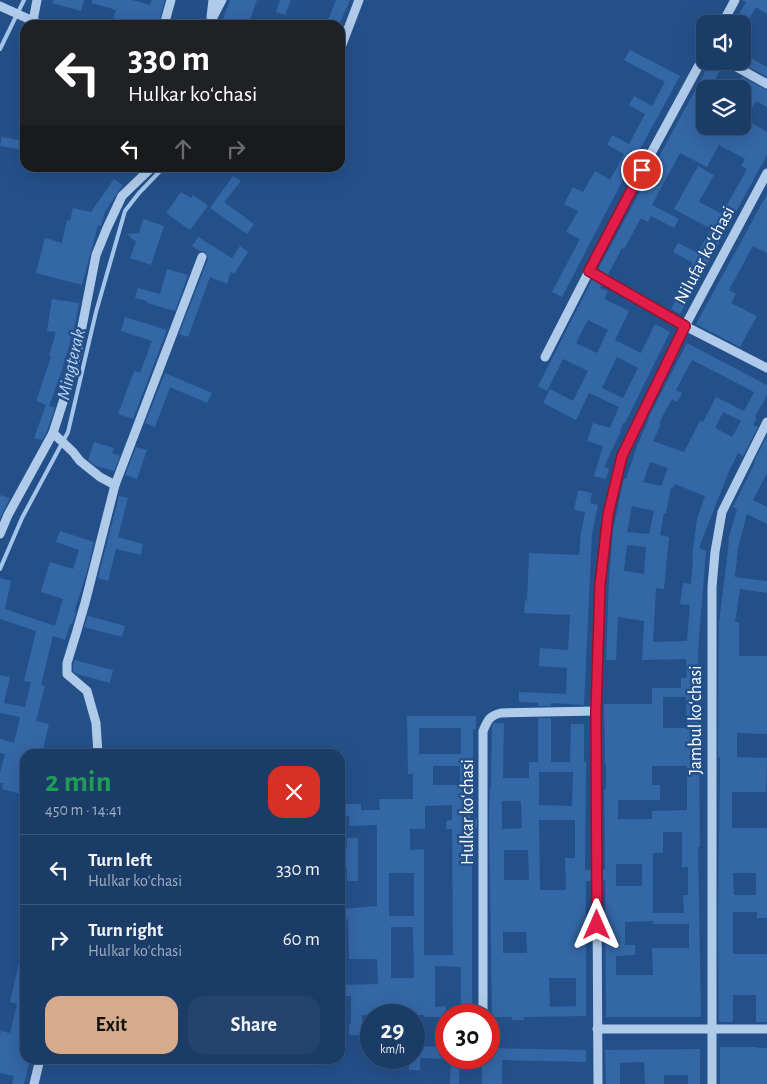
<!DOCTYPE html>
<html lang="en">
<head>
<meta charset="utf-8">
<style>
  body { margin:0; font-family:"Alegreya Sans",sans-serif; background:#24436d; color:#f1f3f6; height:100vh; display:flex; flex-direction:column; font-size:19px; white-space:nowrap }
  * { box-sizing:border-box; margin:0 }
  p { font-size:16px; color:#a0adc0 }
  .icon { flex:none; width:28px; height:28px; fill:none; stroke:currentColor; stroke-width:2; stroke-linecap:round; stroke-linejoin:round }
  .map { position:relative; flex:1; overflow:hidden }
  .side { position:absolute; left:20px; top:749px; width:325px; height:315px; display:flex; flex-direction:column; background:#1b3c67; border-radius:15px; box-shadow:0 5px 20px #0002,0 0 0 1px #39567b }
  .side>* { flex:none }
  .banner { position:absolute; left:20px; top:20px; width:325px; height:152px; border-radius:15px; box-shadow:0 5px 20px #0002,0 0 0 1px #39567b; background:#202124; color:#fff; overflow:hidden }
  .buttons { position:absolute; left:696px; top:15px; display:grid; gap:10px }
  .buttons a { display:grid; place-items:center; width:55px; height:55px; border-radius:10px; background:#1b3c67; box-shadow:0 5px 20px #0002,0 0 0 1px #39567b; font-size:25px }
  .speed { position:absolute; left:360px; top:1004px; display:flex; gap:10px; font-size:25px; font-weight:700; text-align:center }
  .speed>* { display:grid; place-content:center; width:65px; height:65px; border-radius:50%; background:#1b3c67; box-shadow:0 5px 20px #0002,0 0 0 1px #39567b; line-height:1 }
  .speed small { font-size:12px; font-weight:400 }
  .speed .limit { border:8px solid #d22; background:#fff; color:#111 }
  .pin { position:absolute; display:grid; place-items:center; width:42px; height:42px; color:#fff; margin:-21px; border:2px solid #fff; border-radius:50%; box-shadow:0 1px 5px #0007 }
  .me { position:absolute; width:55px; margin:-28px; rotate:0deg; stroke-linejoin:round; filter:drop-shadow(0 0 4px #0008) }
  .turn { display:flex; align-items:center; gap:18px; height:105px; padding:0 25px; font-size:22px }
  .turn .icon { width:65px; height:65px; stroke-width:2.5 }
  .turn b { display:block; font-size:35px; line-height:42px }
  .lanes { display:flex; align-items:center; height:48px; padding:0 25px; background:#0003; justify-content:center; gap:25px; direction:ltr }
  .lanes .off { opacity:.35 }
  .round { display:grid; place-items:center; flex:none; width:52px; height:52px; border-radius:15px; background:#24436d }
  .overview { display:flex; align-items:center; justify-content:space-between; height:85px; padding:0 25px }
  h1 { font-size:30px; font-weight:700; line-height:38px; color:#1e9e55 }
  .cta { display:flex; gap:10px; margin-top:auto; padding:10px 25px }
  .cta a { flex:1; height:58px; border-radius:15px; background:#d6ab8b; color:#111; font-size:20px; font-weight:700; line-height:58px; text-align:center }
  .cta a+a { background:#24436d; color:#f1f3f6 }
  ul { padding:0; list-style:none }
  li { display:flex; align-items:center; gap:15px; height:70px; padding:0 25px; border-top:1px solid #39567b }
  li div { flex:1 }
  li b { display:block; font-size:19px }
  li em { font-style:normal }
  .map>svg:first-child { display:block }
  .lines { fill:none; stroke-linecap:round; stroke-linejoin:round }
  .stream { stroke:#a4c5eb; stroke-width:4 }
  .building { fill:#3467a6; fill-rule:evenodd }
  .minor { stroke:#b0caea; stroke-width:9 }
  .route-casing { stroke:#92132f; stroke-width:12 }
  .route { stroke:#e11d48; stroke-width:9 }
  .labels { text-anchor:middle; stroke-width:5; stroke-linejoin:round; paint-order:stroke }
  .street-label { font-size:18px; fill:#fff; stroke:#245089 }
  .water-label { font-size:19px; font-style:italic; fill:#bbd4f1; stroke:#245089 }
</style>
</head>
<body>
<div class="map">
<svg width="767" height="1084" viewBox="0 0 767 1084">
  <rect width="100%" height="100%" fill="#245089"/>
  <g class="lines">
    <g class="stream">
      <polyline points="0,49 24,0"/>
      <polyline points="0,569 22,518 68,432 96,312 125,211 139,193 163,168"/>
    </g>
  </g>
  <g class="building">
    <polygon points="53,0 84,0 81,11 52,3"/>
    <polygon points="92,0 132,0 150,5 152,0 165,0 158,25 142,25 113,18 116,10 92,3"/>
    <polygon points="230,0 257,0 248,25 239,25 223,19"/>
    <polygon points="280,0 291,0 285,15 276,12"/>
    <polygon points="336,0 350,0 339,25 326,25"/>
    <polygon points="742,0 767,0 767,14 756,7 746,24 733,24 746,2"/>
    <polygon points="630,50 680,76 616,193 562,297 552,292 580,239 566,232 578,211 564,204 573,187 583,192 595,171 610,180 624,154 607,145 612,135 629,144 645,114 629,105 634,96 652,106 665,82 624,60"/>
    <polygon points="742,53 767,67 767,77 742,63"/>
    <polygon points="711,61 720,61 722,66 710,89 705,89 705,98 699,110 705,113 705,126 742,126 742,89 736,89 742,77 767,90 767,107 756,101 746,120 767,132 767,155 680,314 671,309 690,273 688,272 693,263 673,252 678,243 698,253 711,229 674,209 698,166 714,175 699,202 722,214 747,169 741,166 745,159 719,145 707,167 680,153 652,205 679,219 674,228 651,216 648,222 641,218 624,249 622,248 608,275 598,269"/>
    <polygon points="2,137 25,141 25,150 0,146"/>
    <polygon points="233,176 241,181 224,202 254,224 247,234 210,208"/>
    <polygon points="114,179 123,185 105,211 101,226 98,225 82,285 36,273 45,238 62,243 67,220 70,221 73,208 91,212"/>
    <polygon points="181,192 191,198 193,195 208,206 190,230 166,213"/>
    <polygon points="767,194 767,253 753,246 729,290 736,294 731,303 757,316 740,347 696,324"/>
    <polygon points="143,219 164,226 151,265 130,258 136,242 127,234 139,233"/>
    <polygon points="198,237 232,258 240,246 248,252 234,274 231,272 227,284 210,277 188,337 179,334 208,259 206,253 204,251 200,251 192,246"/>
    <polygon points="167,269 188,275 175,311 147,303 147,301 135,298 138,288 160,294"/>
    <path d="M592 280 602 285 600 288 608 291 604 299 629 311 615 340 641 353 655 324 670 332 625 423H623L620 433 604 467 609 469 606 479 594 476 603 446 587 441 593 423 610 428 619 407 589 393 576 420 543 403 550 389 573 401 588 371 563 359 547 391 538 386ZM588 320 608 330 597 353 576 343ZM617 357 638 368 623 398 602 388Z"/>
    <polygon points="52,299 79,303 73,335 72,335 62,370 49,406 55,408 47,431 42,440 34,438 46,405 36,401 51,357 49,356 56,332 47,331"/>
    <polygon points="125,317 167,330 133,419 118,414 134,371 140,373 152,341 121,331"/>
    <path d="M687 343 767 385V395L755 417 757 418 753 425 758 427 743 456 738 453 729 471 699 548 706 551 698 651 700 847H698L701 1017H606L605 880 603 881V870L605 869 604 789 606 790V764L605 765 604 704H652V688H681V678H687L686 659 642 660 644 621 618 617 616 660H606L609 580 613 530 624 478 626 479 637 446 649 419 648 418ZM692 360 754 392 744 411 716 397 703 422 700 421 684 452 653 441 661 424 659 423 672 399 677 402 682 393 676 390ZM723 412 741 421 732 437 715 428ZM650 462 668 468 661 486 643 482ZM675 484 705 496 697 519 692 557H693L691 584 683 583 680 604 690 605 687 641 653 642 656 588 664 589 669 537 660 535 664 513H666L671 487 673 488ZM632 506 654 511 649 534 627 532ZM627 545 646 547 644 574 624 571ZM663 697H686L687 728H663ZM652 766H687V810L652 811V819H618V800H660V785H652ZM663 832H682V867H688V895H683L684 913H653V853H663ZM616 864H642V886H616ZM653 921V924H689V948H652L653 975H616V956L635 955V945H625V922Z"/>
    <polygon points="165,373 212,393 207,403 170,387 155,427 145,423"/>
    <path d="M767 436V473L753 500 767 507V524L747 514 738 548 735 577 767 581V593L740 589 735 622H739V656H767V734L737 733V757L767 758 766 792H732V828H767V918H757V912H733V954H767V1022H756V995H733V1022H719L718 925 720 757H718L719 622 725 575 729 540H728L737 509 733 507 755 463 754 462ZM733 873H756V895H734Z"/>
    <polygon points="94,442 114,448 112,453 120,456 114,471 96,466 88,460"/>
    <polygon points="136,447 147,450 137,479 125,475"/>
    <polygon points="578,490 592,493 590,503 598,505 592,534 584,705 551,703 551,706 538,706 538,703 519,702 519,692 566,694 567,668 539,666 540,648 568,650 570,615 524,613 525,600 527,601 529,553 579,555 581,533 585,512 574,510"/>
    <polygon points="0,495 10,498 0,518"/>
    <polygon points="119,496 128,498 118,537 143,544 141,555 116,549 108,581 98,578"/>
    <polygon points="60,531 94,542 86,575 74,612 76,613 72,624 70,624 65,640 53,636 41,685 45,686 36,721 49,724 42,754 25,754 25,775 21,794 2,789 3,783 0,783 0,773 5,754 0,753 0,739 14,743 20,717 0,713 0,675 10,677 4,703 25,707 31,682 24,681 36,631 0,619 0,578 11,581 5,609 55,626 63,599 41,592 45,578 50,562 73,569 79,550 56,542"/>
    <polygon points="88,616 125,626 122,637 84,627"/>
    <polygon points="74,660 113,670 110,683 77,674 73,671"/>
    <path d="M407 716H476V729H473V766H470V788H473V799H470V819H477V828H472V1015H461V967L435 966V1007L446 1006V1017H424V1015H362V1035H349V1024H351V996H340V985L378 984 377 959H349L348 919 340 920V909L377 906V825L349 826V816H340V804H361V810H380L379 799H413V774H408ZM419 728H461V754H419ZM433 766H460V785H433ZM452 805V820L446 821V829H452L453 955H424V849L410 850V829H425V806ZM389 873H414V916H389ZM391 927H413L414 978H391Z"/>
    <path d="M538 718H551V762H570L571 724H584V762H586L585 870H591V881H586V1016L524 1017V1020H512V1017H492L489 818 490 788H491L492 726 494 723H504L503 778H529V762H538ZM539 772H573L572 806 539 805ZM502 801H521L522 828 502 829ZM539 820H575V858H565L566 890H540ZM504 850H528L529 880H504ZM503 932H526L527 953H503ZM549 978H576V1006L550 1007Z"/>
    <polygon points="347,838 358,838 358,881 347,881 347,868 340,868 340,848 347,848"/>
    <polygon points="21,955 25,956 25,1015 18,1045 25,1047 25,1059 30,1059 24,1084 12,1084 14,1076 0,1073 0,1036 1,1031 10,1033 17,1004 10,1002"/>
    <polygon points="414,1046 446,1047 446,1059 420,1058 420,1070 409,1070 409,1058 414,1058"/>
    <polygon points="720,1047 757,1047 757,1048 767,1048 767,1084 720,1084"/>
    <polygon points="489,1048 586,1050 586,1062 502,1060 502,1084 482,1084 482,1058 489,1058"/>
    <polygon points="700,1049 700,1084 688,1084 688,1075 664,1075 664,1084 645,1084 644,1062 620,1063 620,1084 606,1084 605,1050"/>
    <polygon points="451,1058 460,1058 459,1084 450,1084"/>
  </g>
  <g class="lines">
    <g class="minor">
      <polyline points="0,6 42,25"/>
      <polyline points="211,17 213,0"/>
      <polyline points="33,21 37,0"/>
      <polyline points="210,23 222,0"/>
      <polyline points="722,24 735,0"/>
      <polyline points="164,25 171,0"/>
      <polyline points="340,50 359,0"/>
      <polyline points="726,61 767,84"/>
      <polyline points="589,271 685,326 767,368"/>
      <polyline points="545,357 624,203 705,54"/>
      <polyline points="53,433 73,452 80,461 100,477 115,485"/>
      <polyline points="0,534 8,515 53,433 74,368 96,255 107,228 122,196 151,168"/>
      <polyline points="98,754 96,723 87,691 67,674 67,663 76,634 85,603 115,485 202,257"/>
      <path d="M483 1015V731C488 720 489 716 501 713L596 711"/>
      <polyline points="597,1029 767,1029"/>
      <polyline points="34,1084 40,1059"/>
      <polyline points="598,1084 596,711 601,585 607,515 622,456 685,326 767,173"/>
      <polyline points="712,1084 712,587 715,552 722,512 767,422"/>
    </g>
  </g>
  <g class="lines">
    <defs>
      <polyline id="route" points="597,925 596,711 600,585 608,515 622,456 685,326 589,271 642,170"/>
    </defs>
    <use href="#route" class="route-casing"/>
    <use href="#route" class="route"/>
  </g>
  <g class="labels">
    <g class="street-label">
      <text transform="translate(704 255) rotate(-62)" y="6">Nilufar koʻchasi</text>
      <text transform="translate(695 720) rotate(-90)" y="6">Jambul koʻchasi</text>
      <text transform="translate(467 812) rotate(-90)" y="6">Hulkar koʻchasi</text>
    </g>
    <g class="water-label">
      <text transform="translate(70 364) rotate(-77)" y="7">Mingterak</text>
    </g>
  </g>
</svg>
<div class="buttons">
<a><svg class="icon" aria-label="sound" viewBox="0 0 24 24"><path d="M4 9h4l5-4v14l-5-4H4zM17 9q2 3 0 6"/></svg></a>
<a><svg class="icon" aria-label="layers" viewBox="0 0 24 24"><path d="M12 4l9 5-9 5-9-5zM3 14l9 5 9-5"/></svg></a>
</div>
<div class="speed"><div>29<small>km/h</small></div><div class="limit">30</div></div>
<div class="pin" style="left:642px;top:170px;background:#d93025"><svg class="icon" aria-label="arrive" viewBox="0 0 24 24"><path d="M6 21V4h12l-3 4 3 4H6"/></svg></div>
<svg class="me" style="left:597px;top:925px" viewBox="-20 -20 40 40"><path d="M0-17L14 15 0 8-14 15z" fill="#e11d48" stroke="#fff" stroke-width="4"/></svg>
<div class="banner">
<div class="turn"><svg class="icon" aria-label="left" viewBox="0 0 24 24"><path d="M17 20v-9H6M10 6l-5 5 5 5"/></svg><div><b>330 m</b>Hulkar koʻchasi</div></div>
<div class="lanes"><svg class="icon" aria-label="left" viewBox="0 0 24 24"><path d="M17 20v-9H6M10 6l-5 5 5 5"/></svg><svg class="icon off" aria-label="ahead" viewBox="0 0 24 24"><path d="M12 20V5M6 11l6-6 6 6"/></svg><svg class="icon off" aria-label="right" viewBox="0 0 24 24"><path d="M7 20v-9h11M14 6l5 5-5 5"/></svg></div>
</div>
<section class="side">
<div class="overview"><div><h1>2 min</h1><p>450 m · 14:41</p></div><a class="round" style="background:#d93025;color:#fff"><svg class="icon" aria-label="close" viewBox="0 0 24 24"><path d="M6 6l12 12M18 6L6 18"/></svg></a></div>
<ul>
<li><svg class="icon" aria-label="left" viewBox="0 0 24 24"><path d="M17 20v-9H6M10 6l-5 5 5 5"/></svg><div><b>Turn left</b><p>Hulkar koʻchasi</p></div><em>330 m</em></li>
<li><svg class="icon" aria-label="right" viewBox="0 0 24 24"><path d="M7 20v-9h11M14 6l5 5-5 5"/></svg><div><b>Turn right</b><p>Hulkar koʻchasi</p></div><em>60 m</em></li>
</ul>
<div class="cta"><a>Exit</a><a>Share</a></div>
</section>
</div>
</body>
</html>
